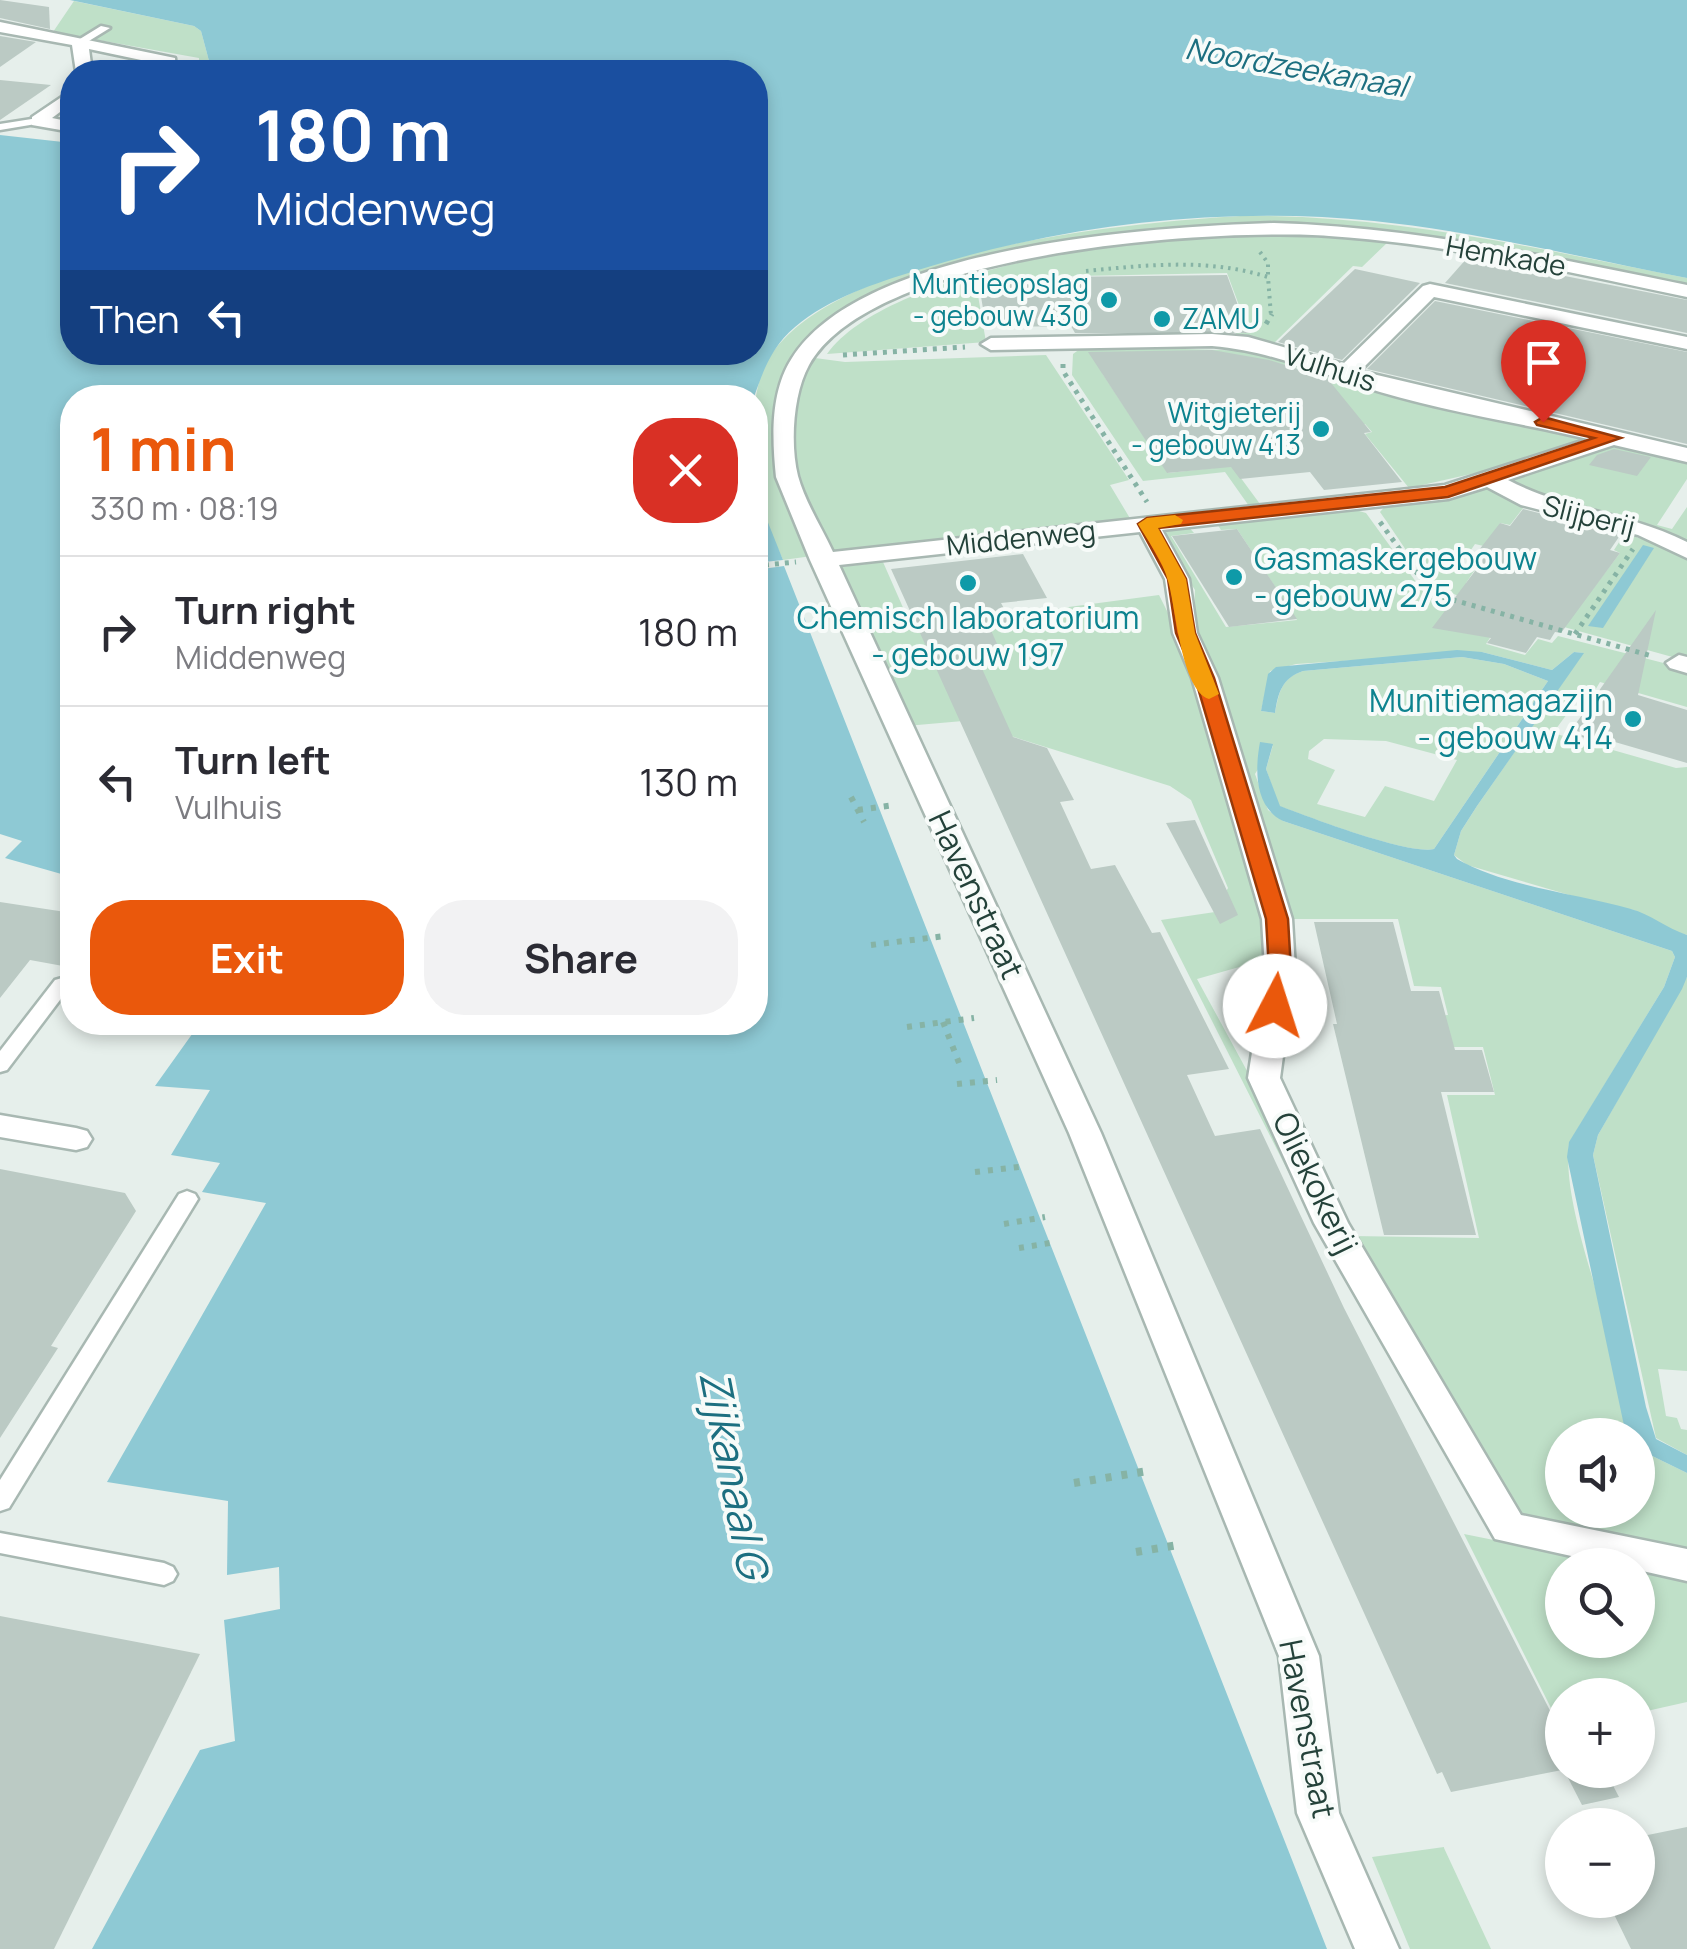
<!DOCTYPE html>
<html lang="en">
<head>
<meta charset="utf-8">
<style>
  body { margin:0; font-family:Manrope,sans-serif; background:#f2f2f3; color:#2b2b33; height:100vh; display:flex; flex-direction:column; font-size:38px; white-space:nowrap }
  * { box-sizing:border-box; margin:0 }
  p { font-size:32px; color:#7c7c81 }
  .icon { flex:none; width:55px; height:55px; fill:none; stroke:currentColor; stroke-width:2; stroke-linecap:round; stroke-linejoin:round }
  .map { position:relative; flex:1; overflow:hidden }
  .drawer { position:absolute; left:60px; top:385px; width:708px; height:650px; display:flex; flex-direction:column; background:#fff; border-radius:40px; box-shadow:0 5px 15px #0003 }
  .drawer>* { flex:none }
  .hud { position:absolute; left:60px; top:60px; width:708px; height:305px; border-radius:40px; box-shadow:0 5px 15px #0003; background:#1a4fa0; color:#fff; overflow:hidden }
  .tools { position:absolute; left:1545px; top:1418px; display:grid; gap:20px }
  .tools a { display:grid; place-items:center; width:110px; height:110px; border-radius:50%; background:#fff; box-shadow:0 5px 15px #0003; font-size:50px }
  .pin { position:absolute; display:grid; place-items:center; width:85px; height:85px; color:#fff; margin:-102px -42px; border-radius:50% 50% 50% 0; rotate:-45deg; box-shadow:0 0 10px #0007 }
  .pin .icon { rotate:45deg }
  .me { position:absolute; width:110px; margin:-55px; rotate:5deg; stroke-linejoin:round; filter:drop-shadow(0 0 8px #0008) }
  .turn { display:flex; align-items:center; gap:35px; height:210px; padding:0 30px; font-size:45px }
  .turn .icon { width:130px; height:130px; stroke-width:2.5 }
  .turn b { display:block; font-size:70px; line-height:85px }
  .then { display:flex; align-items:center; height:95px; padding:0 30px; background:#0003; gap:20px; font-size:38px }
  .round { display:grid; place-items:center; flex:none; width:105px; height:105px; border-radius:40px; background:#f2f2f3 }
  .summary { display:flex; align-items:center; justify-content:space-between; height:170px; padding:0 30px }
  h1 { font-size:60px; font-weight:700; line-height:75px; color:#ea580c }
  .action { display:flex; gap:20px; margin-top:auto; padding:20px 30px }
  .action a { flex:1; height:115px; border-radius:40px; background:#ea580c; color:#fff; font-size:40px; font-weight:700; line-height:115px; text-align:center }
  .action a+a { background:#f2f2f3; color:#2b2b33 }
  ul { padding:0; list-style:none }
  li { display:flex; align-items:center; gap:30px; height:150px; padding:0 30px; border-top:2px solid #e1e1e2 }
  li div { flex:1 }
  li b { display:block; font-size:38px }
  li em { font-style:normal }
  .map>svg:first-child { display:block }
  .green { fill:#bfe0c8; fill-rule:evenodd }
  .water { fill:#8ec9d4 }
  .building { fill:#bbcac4 }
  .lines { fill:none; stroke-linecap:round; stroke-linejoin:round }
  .service-casing { stroke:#a8b8b2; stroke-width:5 }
  .minor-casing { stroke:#a8b8b2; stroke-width:5 }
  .path-far3 { stroke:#86b3a5; stroke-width:4; stroke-dasharray:2.5 5; stroke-linecap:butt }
  .path-far2 { stroke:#86b3a5; stroke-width:5; stroke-dasharray:4 6; stroke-linecap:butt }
  .path-far1 { stroke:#86b3a5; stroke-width:6; stroke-dasharray:5 8; stroke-linecap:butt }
  .path { stroke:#86b3a5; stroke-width:8; stroke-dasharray:6 10; stroke-linecap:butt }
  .service { fill:#fff; fill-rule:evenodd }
  .minor { fill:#fff; fill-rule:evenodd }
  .route { fill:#ea580c; stroke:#983908; stroke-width:2.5 }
  .slow { fill:#f59e0b }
  .culture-dot { fill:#0f9aa8; stroke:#f7fbf9; stroke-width:4 }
  .labels { text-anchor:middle; stroke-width:8; stroke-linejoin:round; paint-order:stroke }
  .far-street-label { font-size:28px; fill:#24423a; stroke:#f7fbf9 }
  .far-culture-label { font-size:28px; fill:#0d838f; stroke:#f7fbf9; text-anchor:end }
  .far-water-label { font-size:30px; font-style:italic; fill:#1c6f80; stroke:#f7fbf9 }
  .culture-label { font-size:32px; fill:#0d838f; stroke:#f7fbf9; text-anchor:start }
  .street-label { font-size:32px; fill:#24423a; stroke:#f7fbf9 }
  .near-water-label { font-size:42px; font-style:italic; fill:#1c6f80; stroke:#f7fbf9 }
</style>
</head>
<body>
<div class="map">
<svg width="1687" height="1949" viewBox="0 0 1687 1949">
  <rect width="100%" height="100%" fill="#e6efeb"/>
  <g class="green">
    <polygon points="74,1 194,26 201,31 212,72 185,72 183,64 199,65 199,58 53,32"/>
    <path d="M1240 216C1392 214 1538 249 1687 278V289L1354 230 1174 229 937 276 814 337 781 415 812 556 783 560C774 538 759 512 755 489 750 455 751 391 766 363 828 252 1122 223 1240 216Z"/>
    <path d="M1301 233 1389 241 1362 267 1353 266 1272 345 1233 336 1246 324 1227 273 975 278 986 342 827 354C879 281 1083 245 1170 237 1213 234 1257 234 1301 233Z"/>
    <polygon points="1084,346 1253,351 1365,384 1587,440 1511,465 1409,488 1365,434 1372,432 1365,424 1358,425 1311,366 1233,374 1223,362 1102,373 1168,473 1232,466 1260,504 1249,506 1225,472 1143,481 1072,375 1073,354"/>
    <path d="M1046 355 1129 480 1110 485 1131 520 830 551C801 488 772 424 815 358L845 362Z"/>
    <polygon points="1613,447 1687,464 1687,479 1657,525 1672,529 1687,507 1687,543 1530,496 1505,482"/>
    <path d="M1490 486 1527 503 1510 525 1500 523 1492 548 1475 544 1462 563 1476 568 1466 583 1488 606C1422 588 1418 565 1380 512L1387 504 1460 496Z"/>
    <path d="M1349 508 1366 513 1427 597 1501 621 1486 644 1525 655 1538 639 1552 643 1558 636 1687 669V707L1600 682 1591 697 1581 695 1553 733 1676 768 1687 767V935L1664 928 1634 910 1600 904 1467 865 1454 855 1461 831 1477 806 1583 653 1574 652 1552 670 1482 652 1296 664 1270 671 1261 711 1275 713C1279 693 1281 678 1303 671L1462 657 1504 664 1548 681 1434 849C1407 855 1309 817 1279 806L1266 769 1273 745 1255 774 1268 810 1283 821 1672 951 1675 957 1664 987 1569 1143C1563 1195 1591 1268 1604 1319 1613 1357 1619 1396 1626 1435H1562V1510H1638V1449L1687 1473V1557L1496 1512 1352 1236 1479 1238 1447 1095H1495L1483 1047H1433L1424 1017 1448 1015 1441 987 1414 986 1398 919H1290L1193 630 1195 590 1160 536 1170 527 1187 525 1194 533 1171 536 1226 627 1297 620 1237 529 1221 530 1216 522ZM1324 739 1386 741 1457 760 1434 801 1385 786 1365 817 1317 804 1335 770 1308 759 1309 751Z"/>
    <polygon points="1625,533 1687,555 1687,661 1524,616 1573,615 1620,553 1614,550"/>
    <polygon points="883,562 912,628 1159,595 1183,643 1271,936 1264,960 1197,979 1325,1214 1313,1221 1161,920 1215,912 1228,888 1191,800 1170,786 963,721 906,726 840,567"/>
    <polygon points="1687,977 1687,1371 1658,1369 1666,1416 1677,1418 1681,1429 1687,1430 1687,1455 1656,1438 1593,1155 1598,1135"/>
    <polygon points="1464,1534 1619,1565 1562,1565 1562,1640 1638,1640 1638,1569 1687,1579 1687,1702 1638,1713 1638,1695 1562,1695 1562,1730"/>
    <polygon points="1444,1847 1444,1848 1491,1949 1410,1949 1372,1857"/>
  </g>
  <g class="water">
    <path d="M70 0H1687V278C1583 258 1479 232 1374 221 1222 206 1064 224 918 270 876 283 829 298 795 327 772 346 763 371 754 397L72 398V877L5 858 22 841 0 834V135L72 143V352H755V72H212L201 31 194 26Z"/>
    <polygon points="755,490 783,560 755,563"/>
    <polygon points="1643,545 1654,548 1603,628 1588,626"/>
    <polygon points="784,566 1327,1949 92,1949 200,1750 235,1741 224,1620 280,1609 279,1567 227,1575 228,1501 107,1482 266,1203 202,1192 220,1163 171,1155 210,1090 155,1086 200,1023 755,1022 755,570"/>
    <path d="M1457 650 1482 652 1552 670 1574 652 1584 653 1477 806 1461 831 1454 855 1457 859C1503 886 1579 894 1631 909 1650 914 1666 928 1687 935V977L1682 989 1598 1135 1593 1155 1646 1407 1656 1439 1687 1455V1473L1638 1449V1435H1626L1567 1157 1569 1142 1664 987 1675 957 1672 951 1283 821C1254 807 1255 769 1260 742L1273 744 1266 769 1280 806C1309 817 1408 855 1434 849L1548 681 1504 664 1462 657 1303 671C1282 678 1278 693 1275 713L1261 711 1268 674 1276 667Z"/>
  </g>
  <g class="building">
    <polygon points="0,0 49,7 50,29 0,18"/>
    <polygon points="0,36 36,42 0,67"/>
    <polygon points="0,80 51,85 0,120"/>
    <polygon points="1468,257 1687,300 1687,333 1445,283"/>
    <polygon points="1355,269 1420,283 1342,360 1278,342"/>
    <polygon points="1227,275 1248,333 1075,333 1071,326 986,327 978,278"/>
    <polygon points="1435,301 1687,352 1687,444 1367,369"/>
    <polygon points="1212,350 1269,360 1327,378 1371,432 1364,433 1402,482 1324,490 1310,472 1240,479 1231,467 1167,473 1088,352"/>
    <polygon points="1614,449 1651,457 1637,476 1589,465 1597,455"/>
    <polygon points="1523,509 1621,534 1610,550 1620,553 1561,633 1555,632 1550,640 1537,637 1526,653 1487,643 1491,638 1432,628 1478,567 1468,564 1500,523 1510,526"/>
    <polygon points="1237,529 1297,619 1229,627 1172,536"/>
    <polygon points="1023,554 1047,598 1001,603 1012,623 989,626 999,648 989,650 994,660 979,662 999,706 1013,737 1047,748 1074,800 1060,802 1091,869 1115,865 1152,933 1160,932 1229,1069 1187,1075 1215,1136 1260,1129 1344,1308 1562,1734 1562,1770 1451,1792 1442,1772 1437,1774 891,569"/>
    <polygon points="1656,610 1638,695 1687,710 1687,763 1608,740 1605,744 1575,735 1578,731 1572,729"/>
    <polygon points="1195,820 1238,915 1220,924 1166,823"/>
    <polygon points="0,902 72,913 72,954 63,966 30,960 0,998"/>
    <polygon points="1314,922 1393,922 1411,991 1439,991 1455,1050 1482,1050 1494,1092 1441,1092 1476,1235 1384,1235 1333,1024 1337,1024"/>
    <polygon points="0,1169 125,1193 136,1211 51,1346 58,1348 0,1438"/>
    <polygon points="0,1616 200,1654 54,1949 0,1949"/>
    <polygon points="1564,1770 1605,1770 1619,1797 1582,1805"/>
    <polygon points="1687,1827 1687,1949 1631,1949 1607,1900 1638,1900 1638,1837"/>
  </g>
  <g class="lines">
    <defs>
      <g id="service">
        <polygon points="101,26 110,28 84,44 75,42"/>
        <polygon points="38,118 42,119 42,123 0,130 0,124"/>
        <polygon points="62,978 72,984 69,988 7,1070 0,1072 0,1051 55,980"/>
        <polygon points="187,1191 195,1194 198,1199 9,1508 0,1511 0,1480 179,1194"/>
        <polygon points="0,1533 164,1563 173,1567 177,1574 173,1581 164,1585 0,1553"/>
      </g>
      <g id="minor">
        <polygon points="0,22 175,58 176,72 160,72 160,64 89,49 92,72 76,72 72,45 0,32"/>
        <polygon points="72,90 72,103 52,118 72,122 72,132 32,125 32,117"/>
        <path d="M1274 223C1414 227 1550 257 1687 285V297C1569 272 1450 244 1329 236 1211 228 873 251 809 365 793 394 790 444 798 476 805 502 822 528 833 552L1445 485 1588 439C1516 422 1429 409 1361 386 1309 369 1268 351 1212 346L991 350 981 344 991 338 1212 334 1248 337 1343 364 1423 286 1430 284 1687 337V349L1434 297 1360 371 1687 448V462L1614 445 1508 480C1565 510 1630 513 1687 542V558L1638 535 1521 505 1487 487 1448 499 1162 530 1189 579 1197 633 1218 678 1292 919 1295 969 1280 1078 1348 1223 1521 1515 1687 1549V1581L1638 1570V1565H1612L1495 1539 1314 1223 1248 1078 1265 969 1262 919 1192 678 1173 633 1165 579 1140 532 839 565 1101 1133 1319 1656 1339 1813 1399 1949H1355L1297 1813 1279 1656 1069 1133 810 560 776 477C772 438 770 392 792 358 864 245 1151 227 1274 223Z"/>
        <polygon points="1679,655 1687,657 1687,673 1670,668 1666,663"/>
        <polygon points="0,1115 76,1128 87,1131 92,1139 87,1147 76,1150 0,1137"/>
      </g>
    </defs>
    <use href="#service" class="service-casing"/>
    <use href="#minor" class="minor-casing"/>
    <g class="path-far3">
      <polyline points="1260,252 1268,263 1268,277"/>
      <path d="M1086 271C1148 265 1207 258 1268 277L1271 316"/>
    </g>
    <g class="path-far2">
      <polyline points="1266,324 1272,314"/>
      <polyline points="843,355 965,347"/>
      <polyline points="1063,364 1063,371 1147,502"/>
      <polyline points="1380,522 1432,594 1652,656"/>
      <polyline points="755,566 796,562"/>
      <polyline points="1575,634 1633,549"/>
    </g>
    <g class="path-far1">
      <polyline points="851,797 864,822"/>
      <polyline points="858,810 894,805"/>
      <polyline points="871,945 945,936"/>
      <polyline points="943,1022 961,1068"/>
      <polyline points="907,1027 974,1018"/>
      <polyline points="957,1084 997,1080"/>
      <polyline points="975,1172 1019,1167"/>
      <polyline points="1004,1224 1045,1217"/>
      <polyline points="1019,1248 1056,1242"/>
    </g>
    <g class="path">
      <polyline points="1074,1483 1148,1471"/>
      <polyline points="1136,1552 1178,1545"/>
    </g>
    <use href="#service" class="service"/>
    <use href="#minor" class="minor"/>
  </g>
  <polygon class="route" points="1543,417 1621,438 1448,497 1158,528 1186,579 1195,633 1214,678 1288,919 1291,970 1286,1006 1275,1013 1267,1011 1263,1006 1269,970 1266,919 1195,678 1176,633 1168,579 1138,524 1147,518 1445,487 1594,438 1537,425 1535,422"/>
  <path class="slow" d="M1175 515 1183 520 1181 524 1158 528 1186 579 1195 633 1219 694 1209 699C1181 690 1176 607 1168 581 1163 561 1148 541 1138 524L1147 518Z"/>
  <g class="culture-dot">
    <circle cx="1109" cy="300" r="10"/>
    <circle cx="1162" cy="319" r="10"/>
    <circle cx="1321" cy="429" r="10"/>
    <circle cx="1234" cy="577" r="10"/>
    <circle cx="968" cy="583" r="10"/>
    <circle cx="1633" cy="719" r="10"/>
  </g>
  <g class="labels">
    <g class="far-street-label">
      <text transform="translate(1506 256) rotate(10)" y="10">Hemkade</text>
      <text transform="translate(1330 368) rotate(18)" y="10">Vulhuis</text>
      <text transform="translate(1589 516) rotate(14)" y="10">Slijperij</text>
      <text transform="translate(1021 538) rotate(-6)" y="10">Middenweg</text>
    </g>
    <g class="far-culture-label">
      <text x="1089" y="294">Muntieopslag<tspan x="1089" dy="32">- gebouw 430</tspan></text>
      <text x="1182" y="329" text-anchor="start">ZAMU</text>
      <text x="1301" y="423">Witgieterij<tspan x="1301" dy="32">- gebouw 413</tspan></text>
    </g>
    <g class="far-water-label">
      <text transform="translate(1296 68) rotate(10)" y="10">Noordzeekanaal</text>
    </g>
    <g class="culture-label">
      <text x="1254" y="570">Gasmaskergebouw<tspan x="1254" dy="37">- gebouw 275</tspan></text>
      <text x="968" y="629" text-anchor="middle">Chemisch laboratorium<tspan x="968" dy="37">- gebouw 197</tspan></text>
      <text x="1613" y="712" text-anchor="end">Munitiemagazijn<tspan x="1613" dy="37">- gebouw 414</tspan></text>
    </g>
    <g class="street-label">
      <text transform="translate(976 895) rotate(65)" y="11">Havenstraat</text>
      <text transform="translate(1315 1183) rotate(64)" y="11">Oliekokerij</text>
      <text transform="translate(1307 1729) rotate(79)" y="11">Havenstraat</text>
    </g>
    <g class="near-water-label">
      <text transform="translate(734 1474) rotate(79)" y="15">Zijkanaal G</text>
    </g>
  </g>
</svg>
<div class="tools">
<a><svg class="icon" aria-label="sound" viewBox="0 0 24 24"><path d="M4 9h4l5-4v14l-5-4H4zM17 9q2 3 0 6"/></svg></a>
<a><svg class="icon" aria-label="search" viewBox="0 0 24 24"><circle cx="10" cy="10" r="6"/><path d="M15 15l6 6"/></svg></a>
<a>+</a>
<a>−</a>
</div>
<div class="pin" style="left:1543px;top:422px;background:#d93025"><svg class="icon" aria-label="arrive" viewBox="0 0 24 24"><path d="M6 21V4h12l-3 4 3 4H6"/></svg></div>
<svg class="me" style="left:1275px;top:1006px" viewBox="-20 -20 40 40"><circle r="19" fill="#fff"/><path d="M0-13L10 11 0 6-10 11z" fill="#ea580c"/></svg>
<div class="hud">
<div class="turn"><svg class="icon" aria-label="right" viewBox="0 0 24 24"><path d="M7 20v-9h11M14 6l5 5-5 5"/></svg><div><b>180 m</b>Middenweg</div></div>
<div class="then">Then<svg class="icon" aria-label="left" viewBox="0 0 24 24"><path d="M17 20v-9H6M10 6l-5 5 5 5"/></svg></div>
</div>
<section class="drawer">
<div class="summary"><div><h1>1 min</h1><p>330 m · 08:19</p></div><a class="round" style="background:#d93025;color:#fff"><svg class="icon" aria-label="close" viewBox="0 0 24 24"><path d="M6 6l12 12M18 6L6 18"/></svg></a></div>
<ul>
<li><svg class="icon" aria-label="right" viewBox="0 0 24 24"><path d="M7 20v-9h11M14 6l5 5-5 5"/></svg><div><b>Turn right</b><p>Middenweg</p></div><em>180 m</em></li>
<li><svg class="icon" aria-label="left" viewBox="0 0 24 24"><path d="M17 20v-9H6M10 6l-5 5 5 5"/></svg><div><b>Turn left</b><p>Vulhuis</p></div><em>130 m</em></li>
</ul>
<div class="action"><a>Exit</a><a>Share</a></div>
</section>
</div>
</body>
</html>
